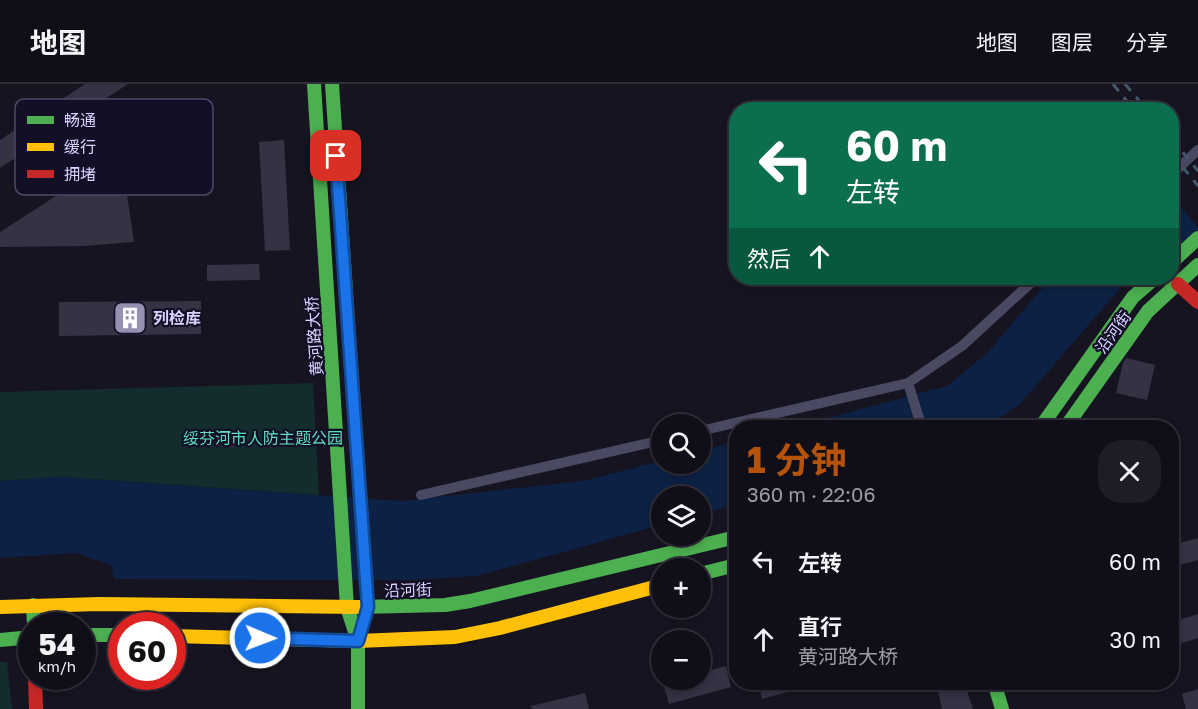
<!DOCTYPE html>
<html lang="zh">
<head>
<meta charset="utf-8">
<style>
  body { margin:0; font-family:"Golos Text","Noto Sans SC",sans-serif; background:#1e1d26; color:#f1f3f6; height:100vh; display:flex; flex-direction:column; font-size:22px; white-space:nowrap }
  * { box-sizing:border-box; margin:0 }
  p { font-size:20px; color:#9c9ca2 }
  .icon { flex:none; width:33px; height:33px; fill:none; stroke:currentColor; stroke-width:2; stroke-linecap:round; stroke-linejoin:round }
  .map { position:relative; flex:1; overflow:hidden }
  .drawer { position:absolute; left:729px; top:336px; width:450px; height:270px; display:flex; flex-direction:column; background:#100f19; border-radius:24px; box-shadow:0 3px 9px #0003,0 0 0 2px #302f38 }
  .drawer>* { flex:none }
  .top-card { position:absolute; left:729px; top:18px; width:450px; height:183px; border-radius:24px; box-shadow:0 3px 9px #0003,0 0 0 2px #302f38; background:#0b6e4f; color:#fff; overflow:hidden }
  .tools { position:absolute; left:651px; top:330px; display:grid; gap:12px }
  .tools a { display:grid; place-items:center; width:60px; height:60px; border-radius:50%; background:#100f19; box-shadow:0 3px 9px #0003,0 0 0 2px #302f38; font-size:30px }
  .speed { position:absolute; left:18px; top:528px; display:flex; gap:12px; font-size:30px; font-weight:700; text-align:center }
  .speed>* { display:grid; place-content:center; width:78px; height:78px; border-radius:50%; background:#100f19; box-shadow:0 3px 9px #0003,0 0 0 2px #302f38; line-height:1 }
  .speed small { font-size:15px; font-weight:400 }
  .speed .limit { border:9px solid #d22; background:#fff; color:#111 }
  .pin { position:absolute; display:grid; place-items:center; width:51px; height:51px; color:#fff; margin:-26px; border-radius:12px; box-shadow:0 3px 9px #0006 }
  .me { position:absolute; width:66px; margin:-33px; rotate:91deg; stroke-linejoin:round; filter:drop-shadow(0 0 4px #0008) }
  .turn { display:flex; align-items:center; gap:21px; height:126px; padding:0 18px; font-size:27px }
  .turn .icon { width:78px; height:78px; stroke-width:2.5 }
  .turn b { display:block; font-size:42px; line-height:51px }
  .then { display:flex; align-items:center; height:57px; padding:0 18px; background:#0003; gap:12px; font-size:22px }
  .round { display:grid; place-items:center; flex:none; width:63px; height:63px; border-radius:24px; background:#1e1d26 }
  .headline { display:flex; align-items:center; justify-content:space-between; height:102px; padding:0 18px }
  h1 { font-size:36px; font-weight:700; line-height:45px; color:#b45309 }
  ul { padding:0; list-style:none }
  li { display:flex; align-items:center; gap:18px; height:78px; padding:0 18px }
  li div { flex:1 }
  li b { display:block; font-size:22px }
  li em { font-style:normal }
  header { display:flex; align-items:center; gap:36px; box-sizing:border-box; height:84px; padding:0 30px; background:#100f19; border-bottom:2px solid #302f38 }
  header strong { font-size:28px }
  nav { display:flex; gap:33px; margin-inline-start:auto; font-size:21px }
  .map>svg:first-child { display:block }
  .green { fill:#132c2d }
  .water { fill:#0d2144 }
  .pier { fill:#161421 }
  .building { fill:#343243 }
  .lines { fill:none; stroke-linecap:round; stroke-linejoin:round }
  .street { stroke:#4a4962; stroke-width:10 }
  .fast { stroke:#4caf50; stroke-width:14 }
  .slow { stroke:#ffc107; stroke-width:14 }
  .jam { stroke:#c62828; stroke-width:14 }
  .rail { stroke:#43596b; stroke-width:3; stroke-dasharray:9 8; stroke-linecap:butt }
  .route-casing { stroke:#114b97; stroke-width:15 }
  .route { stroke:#1a73e8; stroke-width:10 }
  .labels { text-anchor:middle; stroke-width:4.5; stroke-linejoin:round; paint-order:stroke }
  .poi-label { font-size:16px; font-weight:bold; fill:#d9d4ff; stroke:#130f26; text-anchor:start }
  .street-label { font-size:16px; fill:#d9d4ff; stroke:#130f26 }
  .park-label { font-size:16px; fill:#5fe0c0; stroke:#130f26 }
  .key { fill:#130f26; stroke:#4e4a67; stroke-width:1.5 }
  .key-label { font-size:16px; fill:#d9d4ff }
</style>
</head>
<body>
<header>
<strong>地图</strong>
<nav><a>地图</a><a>图层</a><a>分享</a></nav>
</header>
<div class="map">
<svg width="1198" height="625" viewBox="0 0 1198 625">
  <rect width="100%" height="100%" fill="#161421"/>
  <g class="green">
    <polygon points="313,299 319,411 62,393 0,397 0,308"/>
    <polygon points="0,578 7,578 12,625 0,625"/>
  </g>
  <g class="water">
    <polygon points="1198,82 1198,147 1172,166 1172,105"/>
    <polygon points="1051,194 1133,194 1123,201 1020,320 986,343 790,344 947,302 988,268"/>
    <polygon points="736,357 736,420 701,430 700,412 662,412 661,441 476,492 413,496 114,495 111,481 75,469 0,474 0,397 62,393 402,417 583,397 661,377 662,380 700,380 701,367"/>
  </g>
  <polygon class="pier" points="1197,79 1198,81 1198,144 1172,112 1172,101"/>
  <g class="building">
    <polygon points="85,0 128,0 0,84 0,56"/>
    <polygon points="284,56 290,166 265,167 259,58"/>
    <polygon points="121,70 134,158 84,162 0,163 0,148"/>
    <polygon points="259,180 260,196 207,197 207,181"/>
    <polygon points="201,217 201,250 59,252 59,218"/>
    <polygon points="1126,274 1155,281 1147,316 1116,309 1123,279"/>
    <polygon points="1198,454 1198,476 1172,483 1172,461"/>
    <polygon points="1198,530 1198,554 1172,562 1172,538"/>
    <polygon points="726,582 731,603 669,620 663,599 675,596 700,596 700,589"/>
    <polygon points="758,598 812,598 813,601 762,615"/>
    <polygon points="936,598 964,598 973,625 942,625"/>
    <polygon points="1198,605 1198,625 1186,625 1182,610"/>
    <polygon points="585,609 589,625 532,625 531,622"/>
  </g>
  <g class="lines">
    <g class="street">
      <polyline points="1172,90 1198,66"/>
      <polyline points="908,299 922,344"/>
      <polyline points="700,347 908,299 962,262 1036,194"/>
      <polyline points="421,411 662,356"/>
    </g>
    <g class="fast">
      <polyline points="314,0 347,523 358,557 363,539"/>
      <polyline points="332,0 346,208"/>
      <polyline points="1172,178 1198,154"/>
      <polyline points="1040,344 1133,213 1155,194"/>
      <polyline points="1065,344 1148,227 1198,181"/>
      <polyline points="700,490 736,481"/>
      <polyline points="33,521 34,542"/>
      <polyline points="359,523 445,521 470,517 736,453"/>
      <polyline points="82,551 122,551"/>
      <polyline points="0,556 32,553"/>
      <polyline points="358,557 358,625"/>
      <polyline points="994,598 1002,625"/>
    </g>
    <g class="slow">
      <polyline points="0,523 99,520 359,523"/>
      <polyline points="172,552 358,557 455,553 500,544 662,501"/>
    </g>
    <g class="jam">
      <polyline points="1178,200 1198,218"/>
      <polyline points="346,208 368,523 363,539"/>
      <polyline points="35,592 36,625"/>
    </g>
    <g class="rail">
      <polyline points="1113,0 1134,26"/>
      <polyline points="1125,0 1147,26"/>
      <polyline points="1172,55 1198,87"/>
      <polyline points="1172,70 1198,102"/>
    </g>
  </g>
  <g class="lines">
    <defs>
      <polyline id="route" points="260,554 358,557 368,523 336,72"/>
    </defs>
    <use href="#route" class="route-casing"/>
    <use href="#route" class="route"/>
  </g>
  <defs>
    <symbol id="building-square" viewBox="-11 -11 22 22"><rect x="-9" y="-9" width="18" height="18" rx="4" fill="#9591b1" stroke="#130f26"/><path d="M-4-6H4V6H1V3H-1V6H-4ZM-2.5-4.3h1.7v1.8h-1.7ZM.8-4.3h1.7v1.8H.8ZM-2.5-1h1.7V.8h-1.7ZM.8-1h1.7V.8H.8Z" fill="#fff"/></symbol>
  </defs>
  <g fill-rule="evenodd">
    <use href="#building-square" x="111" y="215" width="38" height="38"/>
  </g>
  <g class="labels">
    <g class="poi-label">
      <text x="153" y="240">列检库</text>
    </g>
    <g class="street-label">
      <text transform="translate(1113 248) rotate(-54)" y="6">沿河街</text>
      <text transform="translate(314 252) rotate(-94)" y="6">黄河路大桥</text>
      <text transform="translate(408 506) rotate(-2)" y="6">沿河街</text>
    </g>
    <g class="park-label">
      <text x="263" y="360">绥芬河市人防主题公园</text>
    </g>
  </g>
  <rect x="15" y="15" width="198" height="96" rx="9" class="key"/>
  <rect x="27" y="32" width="27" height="8" fill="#4caf50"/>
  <rect x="27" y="59" width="27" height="8" fill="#ffc107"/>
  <rect x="27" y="86" width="27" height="8" fill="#c62828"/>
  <g class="key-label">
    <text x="64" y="42">畅通</text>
    <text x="64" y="69">缓行</text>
    <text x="64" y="96">拥堵</text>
  </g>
</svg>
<div class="tools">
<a><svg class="icon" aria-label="search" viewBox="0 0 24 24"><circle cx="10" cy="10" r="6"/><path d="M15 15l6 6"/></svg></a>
<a><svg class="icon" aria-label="layers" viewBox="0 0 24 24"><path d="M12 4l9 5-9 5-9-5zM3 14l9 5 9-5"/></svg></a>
<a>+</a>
<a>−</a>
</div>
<div class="speed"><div>54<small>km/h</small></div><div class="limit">60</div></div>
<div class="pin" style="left:336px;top:72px;background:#d93025"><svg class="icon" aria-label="arrive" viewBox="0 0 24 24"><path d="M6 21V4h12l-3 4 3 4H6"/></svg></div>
<svg class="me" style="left:260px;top:554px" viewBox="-20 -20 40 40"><circle r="17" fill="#1a73e8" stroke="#fff" stroke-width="3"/><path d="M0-11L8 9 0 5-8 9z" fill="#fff"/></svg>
<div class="top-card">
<div class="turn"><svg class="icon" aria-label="left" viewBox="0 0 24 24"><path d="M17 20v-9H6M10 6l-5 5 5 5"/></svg><div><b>60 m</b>左转</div></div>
<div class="then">然后<svg class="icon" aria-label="ahead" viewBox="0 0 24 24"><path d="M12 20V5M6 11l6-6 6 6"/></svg></div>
</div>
<section class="drawer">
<div class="headline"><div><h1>1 分钟</h1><p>360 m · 22:06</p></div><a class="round"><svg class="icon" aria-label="close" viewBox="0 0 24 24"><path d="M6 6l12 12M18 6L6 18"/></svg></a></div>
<ul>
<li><svg class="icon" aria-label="left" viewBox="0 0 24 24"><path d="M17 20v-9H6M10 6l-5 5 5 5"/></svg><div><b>左转</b></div><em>60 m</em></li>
<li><svg class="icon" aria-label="ahead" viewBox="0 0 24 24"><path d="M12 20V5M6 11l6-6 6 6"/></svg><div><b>直行</b><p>黄河路大桥</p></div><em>30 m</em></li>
</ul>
</section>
</div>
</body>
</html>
